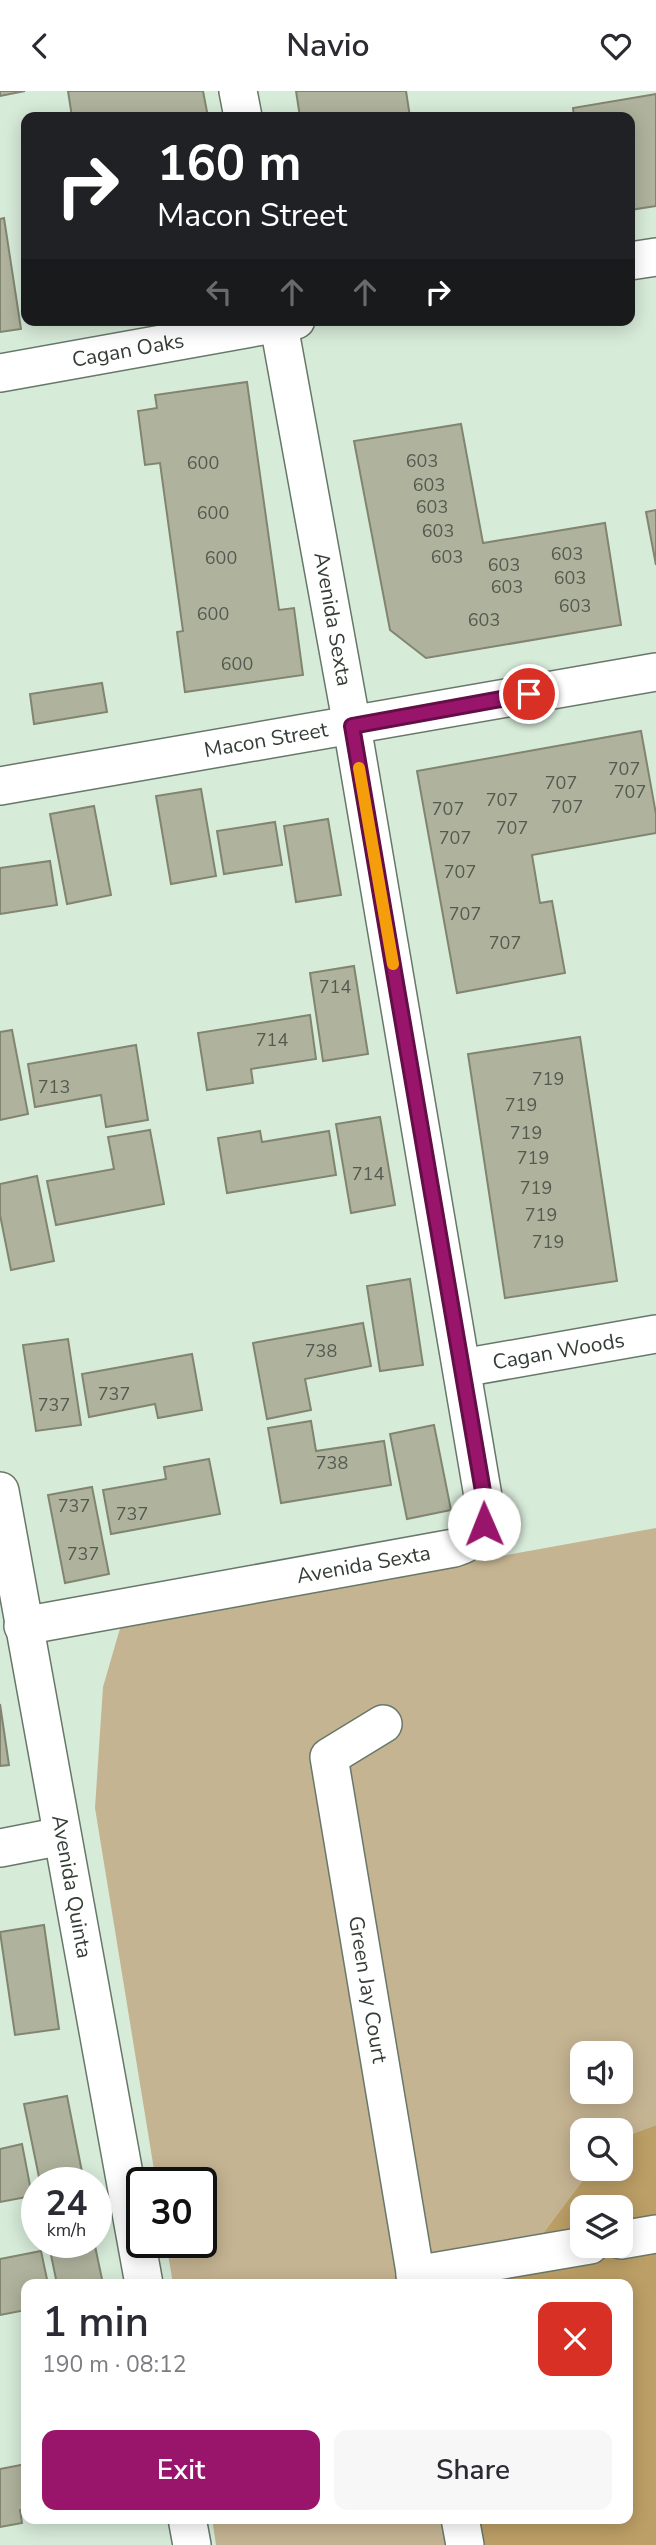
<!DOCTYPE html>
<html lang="en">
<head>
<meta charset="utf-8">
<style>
  body { margin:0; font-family:"Nunito Sans",sans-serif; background:#f7f7f7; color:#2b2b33; height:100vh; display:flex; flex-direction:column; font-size:26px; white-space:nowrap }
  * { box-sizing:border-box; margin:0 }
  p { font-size:23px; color:#7c7c81 }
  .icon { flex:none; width:38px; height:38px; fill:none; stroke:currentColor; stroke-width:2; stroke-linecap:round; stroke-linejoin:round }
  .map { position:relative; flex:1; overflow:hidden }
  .sheet { position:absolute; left:21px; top:2188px; width:612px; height:245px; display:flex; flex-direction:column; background:#fff; border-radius:14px; box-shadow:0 4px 18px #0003 }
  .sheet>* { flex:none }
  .top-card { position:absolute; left:21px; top:21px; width:614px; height:214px; border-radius:14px; box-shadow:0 4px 18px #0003; background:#202124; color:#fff; overflow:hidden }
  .tools { position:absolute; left:570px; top:1950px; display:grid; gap:14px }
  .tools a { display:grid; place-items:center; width:63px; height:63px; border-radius:14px; background:#fff; box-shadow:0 4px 18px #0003; font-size:35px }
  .speed { position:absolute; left:21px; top:2076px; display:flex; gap:14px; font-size:35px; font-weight:700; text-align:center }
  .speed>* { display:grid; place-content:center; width:91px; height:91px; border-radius:50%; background:#fff; box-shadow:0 4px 18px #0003; line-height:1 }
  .speed small { font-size:18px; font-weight:400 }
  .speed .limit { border:4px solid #111; border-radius:10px; background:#fff; color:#111 }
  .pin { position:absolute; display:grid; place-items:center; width:60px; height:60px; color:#fff; margin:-30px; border:4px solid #fff; border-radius:50%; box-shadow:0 2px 7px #0007 }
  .me { position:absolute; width:77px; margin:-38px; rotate:359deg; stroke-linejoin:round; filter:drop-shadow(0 0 5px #0008) }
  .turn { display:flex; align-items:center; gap:24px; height:147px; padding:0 21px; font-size:32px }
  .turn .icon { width:91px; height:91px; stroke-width:2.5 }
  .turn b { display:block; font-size:49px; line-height:60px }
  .lanes { display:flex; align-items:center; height:66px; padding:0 21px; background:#0003; justify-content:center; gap:35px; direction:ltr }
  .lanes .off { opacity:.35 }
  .round { display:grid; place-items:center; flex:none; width:74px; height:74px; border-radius:14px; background:#f7f7f7 }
  .head { display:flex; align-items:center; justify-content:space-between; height:119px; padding:0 21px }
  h1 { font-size:42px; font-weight:600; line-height:52px }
  .action { display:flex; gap:14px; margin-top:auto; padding:14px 21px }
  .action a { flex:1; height:80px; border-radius:14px; background:#98156b; color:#fff; font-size:28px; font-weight:600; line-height:80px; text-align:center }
  .action a+a { background:#f7f7f7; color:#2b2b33 }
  header { display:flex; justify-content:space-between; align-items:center; height:91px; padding:0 21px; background:#fff; font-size:32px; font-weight:600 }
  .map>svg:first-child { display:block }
  .green { fill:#c5b492; fill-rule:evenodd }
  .forest { fill:#bc9f66; fill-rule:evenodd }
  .building { fill:#afb39d; stroke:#818570; stroke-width:2 }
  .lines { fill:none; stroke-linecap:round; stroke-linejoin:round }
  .street-casing { stroke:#677869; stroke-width:40 }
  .street { stroke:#fff; stroke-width:37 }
  .route-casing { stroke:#630e46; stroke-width:18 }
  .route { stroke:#98156b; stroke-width:12 }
  .slow { stroke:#f59e0b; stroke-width:12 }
  .labels { text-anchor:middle; stroke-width:5; stroke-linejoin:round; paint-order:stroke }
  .number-label { font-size:18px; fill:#545a50 }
  .street-label { font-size:21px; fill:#353d36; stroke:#fff }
</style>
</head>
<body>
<header><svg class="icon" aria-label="back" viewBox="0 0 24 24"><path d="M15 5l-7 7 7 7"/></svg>Navio<svg class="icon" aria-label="heart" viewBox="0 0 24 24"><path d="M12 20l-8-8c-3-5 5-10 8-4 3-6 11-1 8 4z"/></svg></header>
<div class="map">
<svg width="656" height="2454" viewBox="0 0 656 2454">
  <rect width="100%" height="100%" fill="#d7ebd9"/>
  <g class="green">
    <path d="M656 1437V2034L621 2047V2039H583V2077H592L505 2193H173L166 2151H201V2091H156L95 1717 103 1596 121 1534ZM583 1962H621V2000H583Z"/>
    <polygon points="212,2427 453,2427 451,2454 216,2454"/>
  </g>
  <path class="forest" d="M656 2034V2454H451L453 2427H628V2193H505L592 2077H621V2047ZM583 2116H621V2154H583Z"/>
  <g class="building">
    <polygon points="0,0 25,0 0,5"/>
    <polygon points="68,0 203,0 208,26 72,26"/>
    <polygon points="296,0 406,0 410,26 300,26"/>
    <polygon points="656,3 656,115 630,119 630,26 574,26 573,17"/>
    <polygon points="4,127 21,238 0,241 0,128"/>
    <polygon points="247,291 279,519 294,517 303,584 185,601 177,541 183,540 160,372 145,374 138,320 157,317 155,304"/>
    <polygon points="461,333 483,452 605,432 621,534 426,567 390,539 354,350"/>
    <polygon points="656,419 656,474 646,421"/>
    <polygon points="102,592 107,621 34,633 30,603"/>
    <polygon points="641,640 656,723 656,742 532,764 540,812 552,810 565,882 457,902 417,680"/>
    <polygon points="201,698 216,785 171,793 156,705"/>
    <polygon points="94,715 111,804 67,813 50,723"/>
    <polygon points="328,728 341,804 296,811 284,735"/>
    <polygon points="275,731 282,774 224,783 217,740"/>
    <polygon points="50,770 57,814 0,823 0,777"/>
    <polygon points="354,875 368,963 323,970 310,882"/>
    <polygon points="310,924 316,968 251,978 253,992 207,999 198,942"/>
    <polygon points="12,939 28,1023 0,1029 0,941"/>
    <polygon points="580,946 617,1190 505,1207 468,963"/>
    <polygon points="136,954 148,1029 106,1036 101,1004 35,1016 28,973"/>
    <polygon points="380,1026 395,1114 351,1122 336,1033"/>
    <polygon points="150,1039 164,1113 56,1134 47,1090 114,1078 108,1046"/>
    <polygon points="260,1040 262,1051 329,1040 336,1084 227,1102 218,1047"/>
    <polygon points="37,1085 54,1170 11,1179 0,1124 0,1093"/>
    <polygon points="410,1188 423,1274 380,1280 367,1195"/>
    <polygon points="363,1232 371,1275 305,1288 311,1319 267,1328 253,1252"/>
    <polygon points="68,1248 81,1334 36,1340 23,1254"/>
    <polygon points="192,1263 202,1319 158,1327 155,1313 89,1326 82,1283"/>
    <polygon points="311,1330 316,1360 384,1350 391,1394 281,1412 268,1337"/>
    <polygon points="434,1334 451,1419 407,1428 390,1343"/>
    <polygon points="209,1368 220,1423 111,1443 103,1399 166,1388 164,1376"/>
    <polygon points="92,1396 109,1483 65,1492 48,1404"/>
    <polygon points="0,1613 9,1674 0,1675"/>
    <polygon points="44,1834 59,1938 15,1944 0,1841"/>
    <polygon points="67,2005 84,2091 40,2091 24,2013"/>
    <polygon points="22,2053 32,2105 0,2111 0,2058"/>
    <polygon points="95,2155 103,2193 57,2193 51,2164"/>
    <polygon points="41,2160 48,2193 26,2193 26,2219 0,2224 0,2168"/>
    <polygon points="26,2373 26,2418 20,2419 22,2432 0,2436 0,2378"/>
  </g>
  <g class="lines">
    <defs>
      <g id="street">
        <polyline points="238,0 243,26"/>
        <polyline points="630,170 656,166"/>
        <path id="s1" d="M0 282 296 229"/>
        <path id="s2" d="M0 695 656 581"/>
        <path id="s3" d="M462 1277 656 1243"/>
        <path id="s4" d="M0 1400 144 2193"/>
        <path id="s5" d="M23 1535 454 1457C473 1451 482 1442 486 1423L352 635 278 229"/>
        <path id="s6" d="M383 1633 329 1666 417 2193"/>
        <polyline points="0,1757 62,1745"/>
        <polyline points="621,2149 656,2143"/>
        <polyline points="415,2184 590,2154"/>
        <polyline points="187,2427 192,2454"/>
        <polyline points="460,2427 465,2454"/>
      </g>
    </defs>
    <use href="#street" class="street-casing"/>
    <use href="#street" class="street"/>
  </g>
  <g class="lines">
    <defs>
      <polyline id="route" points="484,1433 485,1412 352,635 529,603"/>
    </defs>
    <use href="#route" class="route-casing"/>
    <use href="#route" class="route"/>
    <polyline class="slow" points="359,677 393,873"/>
  </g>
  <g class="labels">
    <g class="number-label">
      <text x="422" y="376">603</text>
      <text x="203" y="378">600</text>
      <text x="429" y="400">603</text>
      <text x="432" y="422">603</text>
      <text x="213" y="428">600</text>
      <text x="438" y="446">603</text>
      <text x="567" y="469">603</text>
      <text x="447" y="472">603</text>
      <text x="221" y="473">600</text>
      <text x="504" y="480">603</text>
      <text x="570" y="493">603</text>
      <text x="507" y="502">603</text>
      <text x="575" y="521">603</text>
      <text x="213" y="529">600</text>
      <text x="484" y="535">603</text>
      <text x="237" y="579">600</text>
      <text x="624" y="684">707</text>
      <text x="561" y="698">707</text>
      <text x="630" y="707">707</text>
      <text x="502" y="715">707</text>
      <text x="567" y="722">707</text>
      <text x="448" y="724">707</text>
      <text x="512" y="743">707</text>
      <text x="455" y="753">707</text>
      <text x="460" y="787">707</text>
      <text x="465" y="829">707</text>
      <text x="505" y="858">707</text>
      <text x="335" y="902">714</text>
      <text x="272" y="955">714</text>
      <text x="548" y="994">719</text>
      <text x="54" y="1002">713</text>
      <text x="521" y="1020">719</text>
      <text x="526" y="1048">719</text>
      <text x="533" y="1073">719</text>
      <text x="368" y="1089">714</text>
      <text x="536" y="1103">719</text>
      <text x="541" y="1130">719</text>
      <text x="548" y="1157">719</text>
      <text x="321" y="1266">738</text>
      <text x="114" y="1309">737</text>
      <text x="54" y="1320">737</text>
      <text x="332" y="1378">738</text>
      <text x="74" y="1421">737</text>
      <text x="132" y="1429">737</text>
      <text x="83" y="1469">737</text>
    </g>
    <g class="street-label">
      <text dy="7" stroke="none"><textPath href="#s1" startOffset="130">Cagan Oaks</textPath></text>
      <text transform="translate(333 528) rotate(80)" y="7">Avenida Sexta</text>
      <text dy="7" stroke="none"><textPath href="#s2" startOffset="270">Macon Street</textPath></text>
      <text dy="7" stroke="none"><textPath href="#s3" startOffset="98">Cagan Woods</textPath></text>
      <text dy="7" stroke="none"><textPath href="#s5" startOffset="346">Avenida Sexta</textPath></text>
      <text dy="7" stroke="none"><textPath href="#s4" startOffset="402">Avenida Quinta</textPath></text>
      <text dy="7" stroke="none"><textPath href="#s6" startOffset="299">Green Jay Court</textPath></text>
    </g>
  </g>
</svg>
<div class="tools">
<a><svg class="icon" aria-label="sound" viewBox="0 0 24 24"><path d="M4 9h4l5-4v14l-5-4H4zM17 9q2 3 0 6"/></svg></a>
<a><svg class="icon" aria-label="search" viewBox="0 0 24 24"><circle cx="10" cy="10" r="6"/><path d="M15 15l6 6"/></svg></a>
<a><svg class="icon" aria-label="layers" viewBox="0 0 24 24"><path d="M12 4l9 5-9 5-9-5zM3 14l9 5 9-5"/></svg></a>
</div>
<div class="speed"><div>24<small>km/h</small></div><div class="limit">30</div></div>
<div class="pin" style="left:529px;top:603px;background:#d93025"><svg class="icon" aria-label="arrive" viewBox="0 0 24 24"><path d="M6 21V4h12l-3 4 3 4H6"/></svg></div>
<svg class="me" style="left:484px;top:1433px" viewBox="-20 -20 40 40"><circle r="19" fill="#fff"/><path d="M0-13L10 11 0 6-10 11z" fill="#98156b"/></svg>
<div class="top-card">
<div class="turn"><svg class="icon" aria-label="right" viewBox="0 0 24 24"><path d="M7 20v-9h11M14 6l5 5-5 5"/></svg><div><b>160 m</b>Macon Street</div></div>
<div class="lanes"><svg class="icon off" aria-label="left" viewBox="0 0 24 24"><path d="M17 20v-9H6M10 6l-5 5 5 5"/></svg><svg class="icon off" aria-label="ahead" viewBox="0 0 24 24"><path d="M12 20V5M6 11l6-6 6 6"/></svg><svg class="icon off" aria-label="ahead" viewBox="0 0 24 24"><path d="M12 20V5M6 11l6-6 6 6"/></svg><svg class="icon" aria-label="right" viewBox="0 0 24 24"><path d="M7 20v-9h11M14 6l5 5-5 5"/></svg></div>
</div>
<section class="sheet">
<div class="head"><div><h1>1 min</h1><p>190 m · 08:12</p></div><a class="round" style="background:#d93025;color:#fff"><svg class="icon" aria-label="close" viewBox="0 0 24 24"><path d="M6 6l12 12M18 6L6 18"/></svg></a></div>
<div class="action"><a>Exit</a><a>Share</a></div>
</section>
</div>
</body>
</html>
